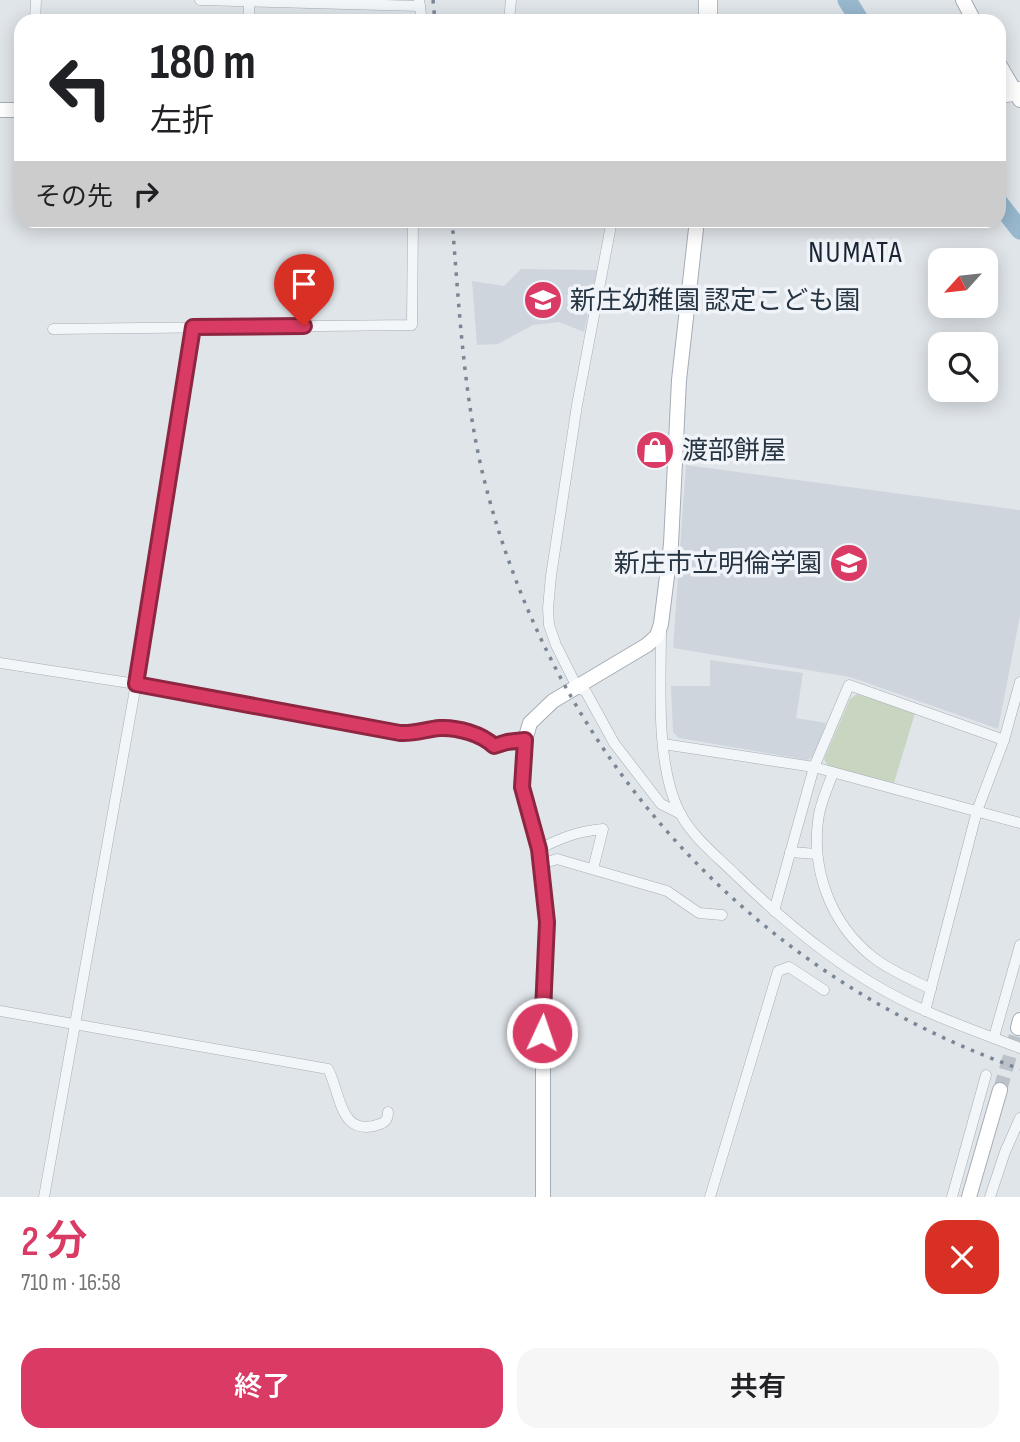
<!DOCTYPE html>
<html lang="ja">
<head>
<meta charset="utf-8">
<style>
  body { margin:0; font-family:"Sofia Sans Condensed","Noto Sans JP",sans-serif; background:#f6f6f6; color:#202124; height:100vh; display:flex; flex-direction:column; font-size:26px; white-space:nowrap }
  * { box-sizing:border-box; margin:0 }
  p { font-size:23px; color:#757577 }
  .icon { flex:none; width:38px; height:38px; fill:none; stroke:currentColor; stroke-width:2; stroke-linecap:round; stroke-linejoin:round }
  .map { position:relative; height:1197px; overflow:hidden }
  .panel { display:flex; flex-direction:column; background:#fff; flex:1 }
  .panel>* { flex:none }
  .guide { position:absolute; left:14px; top:14px; width:992px; height:214px; border-radius:21px; box-shadow:0 4px 18px #0003; background:#fff; color:#202124; overflow:hidden }
  .needle { width:46px; rotate:243deg }
  .tools { position:absolute; left:928px; top:248px; display:grid; gap:14px }
  .tools a { display:grid; place-items:center; width:70px; height:70px; border-radius:14px; background:#fff; box-shadow:0 4px 18px #0003; font-size:35px }
  .pin { position:absolute; display:grid; place-items:center; width:60px; height:60px; color:#fff; margin:-72px -30px; border-radius:50% 50% 50% 0; rotate:-45deg; box-shadow:0 0 7px #0007 }
  .pin .icon { rotate:45deg }
  .me { position:absolute; width:77px; margin:-38px; rotate:3deg; stroke-linejoin:round; filter:drop-shadow(0 0 5px #0008) }
  .turn { display:flex; align-items:center; gap:24px; height:147px; padding:0 21px; font-size:32px }
  .turn .icon { width:91px; height:91px; stroke-width:2.5 }
  .turn b { display:block; font-size:49px; line-height:60px }
  .then { display:flex; align-items:center; height:66px; padding:0 21px; background:#0003; gap:14px; font-size:26px }
  .round { display:grid; place-items:center; flex:none; width:74px; height:74px; border-radius:21px; background:#f6f6f6 }
  .summary { display:flex; align-items:center; justify-content:space-between; height:119px; padding:0 21px }
  h1 { font-size:42px; font-weight:600; line-height:52px; color:#da3b64 }
  .action { display:flex; gap:14px; margin-top:auto; padding:14px 21px }
  .action a { flex:1; height:80px; border-radius:21px; background:#da3b64; color:#fff; font-size:28px; font-weight:600; line-height:80px; text-align:center }
  .action a+a { background:#f6f6f6; color:#202124 }
  .map>svg:first-child { display:block }
  .built { fill:#ced5dd }
  .green { fill:#c8d5c1 }
  .lines { fill:none; stroke-linecap:round; stroke-linejoin:round }
  .river { stroke:#98b8ce; stroke-width:19 }
  .secondary-tunnel { stroke:#bbc2c9; stroke-width:14; stroke-dasharray:14 7; stroke-linecap:butt }
  .street-casing { stroke:#a5adb5; stroke-width:11 }
  .secondary-casing { stroke:#a5adb5; stroke-width:16 }
  .highway-casing { stroke:#8694a2; stroke-width:19 }
  .street { stroke:#f3f6f8; stroke-width:10 }
  .secondary { stroke:#fff; stroke-width:14 }
  .highway { stroke:#fff; stroke-width:18 }
  .rail { stroke:#788695; stroke-width:3.5; stroke-dasharray:3.5 7; stroke-linecap:butt }
  .route-casing { stroke:#8e2641; stroke-width:18 }
  .route { stroke:#da3b64; stroke-width:12 }
  .labels { text-anchor:middle; stroke-width:7; stroke-linejoin:round; paint-order:stroke }
  .poi-label { font-size:26px; fill:#273543; stroke:#f0f4f8; text-anchor:start }
  .quarter-label { font-size:30px; letter-spacing:2px; fill:#192534; stroke:#f0f4f8 }
</style>
</head>
<body>
<div class="map">
<svg width="1020" height="1197" viewBox="0 0 1020 1197">
  <rect width="100%" height="100%" fill="#e0e5ea"/>
  <g class="built">
    <polygon points="521,269 597,270 584,332 559,322 533,325 498,344 477,345 472,281 504,286"/>
    <polygon points="686,465 1020,510 1020,616 998,729 850,677 673,648"/>
    <polygon points="710,660 803,673 796,718 826,723 815,756 807,760 679,738 673,732 671,686 710,686"/>
  </g>
  <polygon class="green" points="857,694 915,713 894,783 828,767 824,759 850,699"/>
  <g class="lines">
    <g class="river">
      <polyline points="847,0 860,21"/>
      <polyline points="999,203 1020,230"/>
    </g>
    <polyline class="secondary-tunnel" points="1000,1090 1018,1028"/>
    <defs>
      <g id="street">
        <polyline points="200,0 420,6"/>
        <polyline points="419,1 422,21"/>
        <polyline points="35,21 36,0"/>
        <polyline points="249,21 249,0"/>
        <polyline points="509,21 511,0"/>
        <polyline points="612,220 577,405 551,576 548,608 549,625 556,645 577,687 586,692 614,743 661,804 681,814"/>
        <polyline points="53,329 412,325 413,220"/>
        <path d="M661 630C661 684 655 765 680 813 693 838 718 857 737 876 793 930 854 980 926 1011 957 1025 989 1036 1020 1048"/>
        <path d="M0 663 136 684 400 733C415 734 426 729 440 728 456 727 482 734 493 746L507 742 525 740"/>
        <polyline points="663,744 814,767 1020,823"/>
        <path d="M833 773C828 786 822 800 819 814 810 868 830 924 874 958 891 971 911 979 931 989"/>
        <path d="M539 849C561 838 578 831 603 829L593 869"/>
        <polyline points="790,852 817,854"/>
        <polyline points="541,864 557,859 667,891 699,913 722,915"/>
        <polyline points="774,911 814,767 849,685 1004,740"/>
        <path d="M0 1011 328 1069C341 1093 339 1139 380 1124 386 1122 388 1119 388 1112"/>
        <polyline points="925,1011 977,811 1004,740 1020,682"/>
        <polyline points="994,1037 1020,945"/>
        <polyline points="44,1197 136,684 193,327"/>
        <polyline points="710,1197 778,971 789,967 824,990"/>
        <polyline points="952,1197 986,1075"/>
        <polyline points="990,1197 1005,1152 1020,1118"/>
      </g>
      <g id="secondary">
        <polyline points="963,0 974,21"/>
        <polyline points="999,64 1020,100"/>
        <polyline points="0,110 21,110"/>
        <polyline points="1018,1028 1020,1020"/>
        <polyline points="543,1197 543,1033 547,922 539,849 522,787 525,740 530,723 553,701 647,645 657,636 661,624 671,544 679,380 697,220"/>
        <polyline points="969,1197 1000,1090"/>
      </g>
      <g id="highway">
        <polyline points="708,21 708,0"/>
        <polyline points="999,94 1020,91"/>
      </g>
    </defs>
    <use href="#street" class="street-casing"/>
    <use href="#secondary" class="secondary-casing"/>
    <use href="#highway" class="highway-casing"/>
    <use href="#street" class="street"/>
    <use href="#secondary" class="secondary"/>
    <use href="#highway" class="highway"/>
    <g class="rail">
      <polyline points="433,0 435,21"/>
      <path d="M452 220C459 304 463 389 482 471 550 753 747 972 1020 1069"/>
    </g>
  </g>
  <g class="lines">
    <defs>
      <path id="route" d="M304 326 193 327 136 684 400 733C415 734 426 729 440 728 457 727 482 734 494 746L507 742 525 740 522 787 539 849 547 922 542 1033"/>
    </defs>
    <use href="#route" class="route-casing"/>
    <use href="#route" class="route"/>
  </g>
  <defs>
    <symbol id="school-disc" viewBox="-11 -11 22 22"><circle r="9.5" fill="#da3b64" stroke="#f0f4f8"/><path d="M0-5L7-2L0 1L-7-2ZM-4 1L0 2.5L4 1V4Q0 6-4 4Z" fill="#fff"/></symbol>
    <symbol id="shop-disc" viewBox="-11 -11 22 22"><circle r="9.5" fill="#da3b64" stroke="#f0f4f8"/><path d="M-5-2.5h2.3a2.7 3.5 0 0 1 5.4 0H5L5.5 6h-11ZM-1.5-2.5h3a1.5 2.3 0 0 0-3 0Z" fill="#fff"/></symbol>
  </defs>
  <g fill-rule="evenodd">
    <use href="#school-disc" x="521" y="278" width="44" height="44"/>
    <use href="#shop-disc" x="633" y="428" width="44" height="44"/>
    <use href="#school-disc" x="827" y="541" width="44" height="44"/>
  </g>
  <g class="labels">
    <g class="poi-label">
      <text x="570" y="309">新庄幼稚園 認定こども園</text>
      <text x="682" y="459">渡部餅屋</text>
      <text x="822" y="572" text-anchor="end">新庄市立明倫学園</text>
    </g>
    <g class="quarter-label">
      <text x="856" y="262">NUMATA</text>
    </g>
  </g>
</svg>
<div class="tools">
<a><svg class="needle" viewBox="-14 -14 28 28"><path d="M0-13l5 13h-10z" fill="#e53935"/><path d="M0 13l5-13h-10z" fill="#757577"/></svg></a>
<a><svg class="icon" aria-label="search" viewBox="0 0 24 24"><circle cx="10" cy="10" r="6"/><path d="M15 15l6 6"/></svg></a>
</div>
<div class="pin" style="left:304px;top:326px;background:#d93025"><svg class="icon" aria-label="arrive" viewBox="0 0 24 24"><path d="M6 21V4h12l-3 4 3 4H6"/></svg></div>
<svg class="me" style="left:542px;top:1033px" viewBox="-20 -20 40 40"><circle r="17" fill="#da3b64" stroke="#fff" stroke-width="3"/><path d="M0-11L8 9 0 5-8 9z" fill="#fff"/></svg>
<div class="guide">
<div class="turn"><svg class="icon" aria-label="left" viewBox="0 0 24 24"><path d="M17 20v-9H6M10 6l-5 5 5 5"/></svg><div><b>180 m</b>左折</div></div>
<div class="then">その先<svg class="icon" aria-label="right" viewBox="0 0 24 24"><path d="M7 20v-9h11M14 6l5 5-5 5"/></svg></div>
</div>
</div>
<section class="panel">
<div class="summary"><div><h1>2 分</h1><p>710 m · 16:58</p></div><a class="round" style="background:#d93025;color:#fff"><svg class="icon" aria-label="close" viewBox="0 0 24 24"><path d="M6 6l12 12M18 6L6 18"/></svg></a></div>
<div class="action"><a>終了</a><a>共有</a></div>
</section>
</body>
</html>
